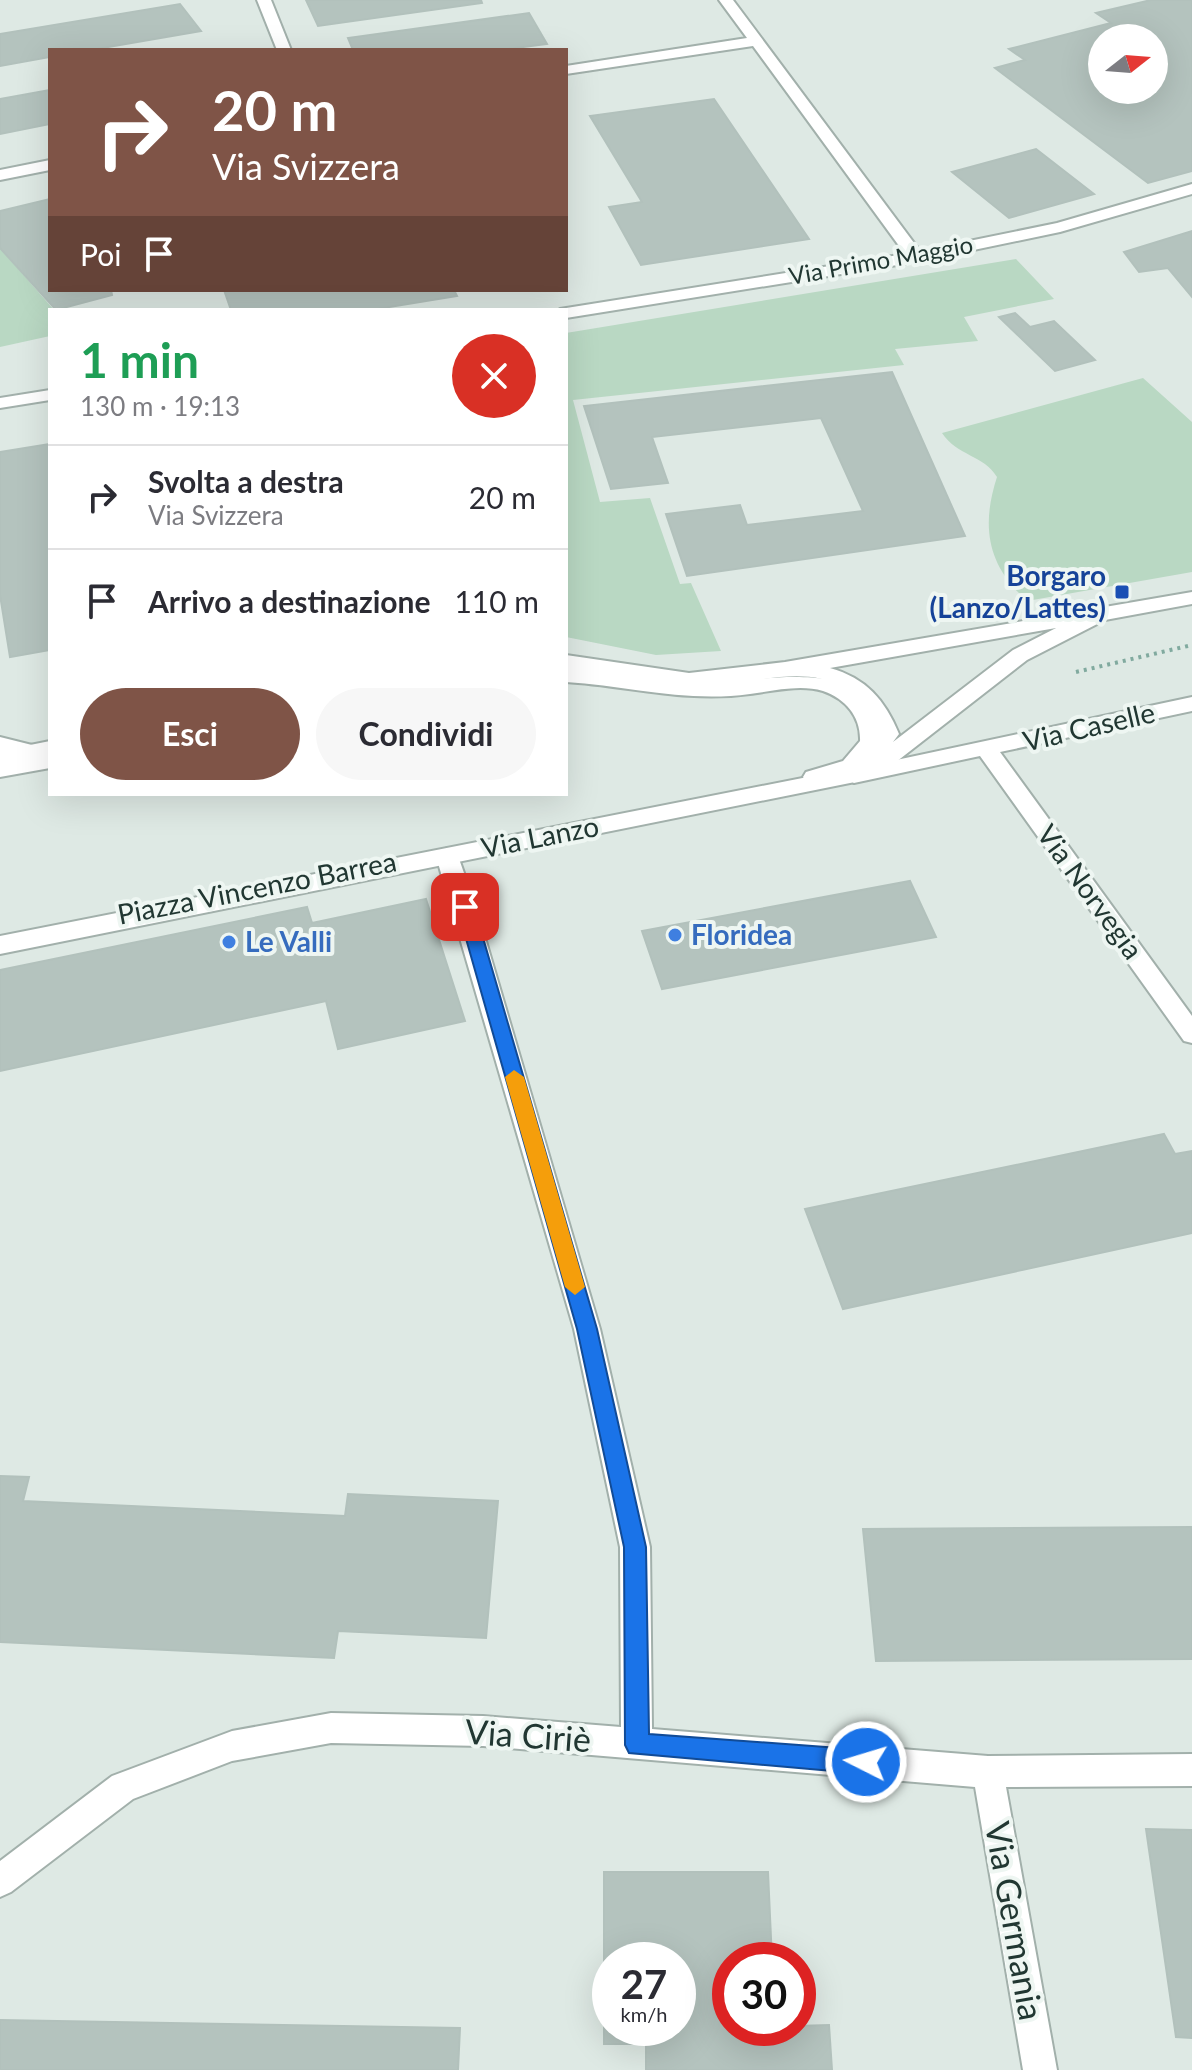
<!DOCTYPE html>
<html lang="it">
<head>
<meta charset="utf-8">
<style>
  body { margin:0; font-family:Lato,sans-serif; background:#f7f7f7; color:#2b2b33; height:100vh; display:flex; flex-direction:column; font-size:30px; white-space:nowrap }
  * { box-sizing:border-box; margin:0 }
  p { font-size:26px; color:#7c7c81 }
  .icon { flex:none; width:44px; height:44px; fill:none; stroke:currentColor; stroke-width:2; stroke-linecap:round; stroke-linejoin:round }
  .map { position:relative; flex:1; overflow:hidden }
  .side { position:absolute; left:48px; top:308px; width:520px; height:488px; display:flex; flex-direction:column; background:#fff; border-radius:0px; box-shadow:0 8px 32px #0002 }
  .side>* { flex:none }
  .top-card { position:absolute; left:48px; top:48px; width:520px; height:244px; border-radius:0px; box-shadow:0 8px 32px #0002; background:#7f5447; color:#fff; overflow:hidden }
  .needle { width:52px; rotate:73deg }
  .controls { position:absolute; left:1088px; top:24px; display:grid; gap:16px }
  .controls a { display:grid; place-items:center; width:80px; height:80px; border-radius:50%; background:#fff; box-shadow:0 8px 32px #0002; font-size:40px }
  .speed { position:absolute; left:592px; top:1942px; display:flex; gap:16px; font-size:40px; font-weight:700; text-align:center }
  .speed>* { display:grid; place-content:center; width:104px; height:104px; border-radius:50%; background:#fff; box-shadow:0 8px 32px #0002; line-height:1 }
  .speed small { font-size:20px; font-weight:400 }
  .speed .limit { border:12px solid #d22; background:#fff; color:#111 }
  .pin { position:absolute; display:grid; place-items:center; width:68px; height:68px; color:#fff; margin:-34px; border-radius:16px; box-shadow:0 4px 12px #0006 }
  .me { position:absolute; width:88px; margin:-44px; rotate:275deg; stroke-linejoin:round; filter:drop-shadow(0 0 6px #0008) }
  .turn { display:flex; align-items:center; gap:28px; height:168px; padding:0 32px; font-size:36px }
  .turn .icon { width:104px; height:104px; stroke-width:2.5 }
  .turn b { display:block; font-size:56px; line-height:68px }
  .then { display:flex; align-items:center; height:76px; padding:0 32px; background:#0003; gap:16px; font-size:30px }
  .round { display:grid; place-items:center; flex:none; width:84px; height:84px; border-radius:42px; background:#f7f7f7 }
  .head { display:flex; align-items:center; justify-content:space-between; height:136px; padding:0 32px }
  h1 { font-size:48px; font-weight:700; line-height:60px; color:#1e9e55 }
  .button { display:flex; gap:16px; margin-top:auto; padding:16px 32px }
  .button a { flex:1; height:92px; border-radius:48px; background:#7f5447; color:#fff; font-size:32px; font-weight:700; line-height:92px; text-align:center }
  .button a+a { background:#f7f7f7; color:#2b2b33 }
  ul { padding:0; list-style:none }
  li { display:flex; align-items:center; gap:24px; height:104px; padding:0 32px; border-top:2px solid #e1e1e2 }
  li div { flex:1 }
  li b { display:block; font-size:30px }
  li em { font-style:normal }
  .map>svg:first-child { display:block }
  .green { fill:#b9d8c3 }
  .building { fill:#b4c3be; stroke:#b2c1bc; stroke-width:2; fill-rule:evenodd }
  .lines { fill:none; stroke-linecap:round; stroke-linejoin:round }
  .service-casing { stroke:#a2b0ab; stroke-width:4 }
  .pedestrian-casing { stroke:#a2b0ab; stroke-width:4 }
  .minor-casing { stroke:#a2b0ab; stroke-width:4 }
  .tertiary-casing { stroke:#a2b0ab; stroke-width:4 }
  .path { stroke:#81aa9f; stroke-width:4; stroke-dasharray:3 5; stroke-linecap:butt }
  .service { fill:#fff; fill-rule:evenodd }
  .pedestrian { fill:#fff; fill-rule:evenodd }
  .minor { fill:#fff; fill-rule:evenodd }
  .tertiary { fill:#fff; fill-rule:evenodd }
  .route { fill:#1a73e8; stroke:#114b97; stroke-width:2 }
  .slow { fill:#f59e0b }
  .transit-dot { fill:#1a4fb4; stroke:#eef6f2; stroke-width:3 }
  .shop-dot { fill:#3f7fe0; stroke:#eef6f2; stroke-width:3 }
  .labels { text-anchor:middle; stroke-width:8; stroke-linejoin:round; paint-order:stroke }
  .far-street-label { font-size:24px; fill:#213732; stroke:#eef6f2 }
  .transit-label { font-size:28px; font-weight:bold; fill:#164399; stroke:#eef6f2; text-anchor:end }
  .street-label { font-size:28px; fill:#213732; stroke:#eef6f2 }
  .shop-label { font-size:28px; font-weight:bold; fill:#366cbe; stroke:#eef6f2; text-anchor:start }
  .near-street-label { font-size:34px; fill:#213732; stroke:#eef6f2 }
</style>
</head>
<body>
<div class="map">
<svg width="1192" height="2070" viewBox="0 0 1192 2070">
  <rect width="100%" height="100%" fill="#dee9e4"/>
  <g class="green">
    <polygon points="0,248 54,310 50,310 50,336 0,347"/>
    <polygon points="1016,259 1054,299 964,317 978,341 895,349 904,365 573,400 600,502 650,498 680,584 691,583 721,651 656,655 566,637 566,333"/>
    <path d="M1143 378 1192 422V572L1027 601C987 565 981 526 997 477 984 455 957 456 942 433Z"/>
  </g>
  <g class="building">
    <polygon points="306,0 481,0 482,3 318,26"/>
    <path d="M1151 0H1192V171L1148 183 995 68 1025 60 1009 49 1111 23 1096 13ZM1102 38H1154V90H1102Z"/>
    <polygon points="180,4 201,31 91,50 50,50 50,57 0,66 0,34"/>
    <polygon points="529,13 547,44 500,50 353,50 348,38"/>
    <polygon points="50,90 50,124 0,134 0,99"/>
    <polygon points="714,99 809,239 641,265 609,207 642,202 590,116"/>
    <polygon points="1036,149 1094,194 1009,218 952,172"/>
    <polygon points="50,199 50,290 111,290 112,295 56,310 0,248 0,211"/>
    <polygon points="1192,231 1192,297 1168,268 1139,272 1124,252"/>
    <polygon points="224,290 454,290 457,296 371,310 231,310"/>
    <polygon points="1015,313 1030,327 1054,321 1095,360 1055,371 999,317"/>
    <polygon points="892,372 965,536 687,576 666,514 740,505 747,525 863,511 821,418 652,437 668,483 611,489 584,406"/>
    <polygon points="50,444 50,650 10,657 0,595 0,452"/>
    <polygon points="910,881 936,937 662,989 642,931"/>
    <polygon points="426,899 465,1021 338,1049 326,1001 0,1071 0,970 307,907 312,923"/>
    <polygon points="1164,1134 1175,1154 1192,1151 1192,1233 843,1309 805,1209"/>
    <polygon points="0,1476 29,1477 23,1501 345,1516 348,1494 498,1501 486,1638 338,1631 334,1658 0,1642"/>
    <polygon points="1192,1527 1192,1659 876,1661 863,1529"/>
    <polygon points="1146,1829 1192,1830 1192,2038 1176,2037"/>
    <path d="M604 1872H768L772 1960H730V2028L829 2025 832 2070H646V2044H604ZM610 1960H678V2028H610Z"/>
    <polygon points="0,2020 460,2028 458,2070 0,2070"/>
  </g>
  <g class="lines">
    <defs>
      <polygon id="service" points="0,737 40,747 43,752 32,759 0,751"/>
      <g id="pedestrian">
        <path d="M566 668C607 671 647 682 689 684 743 686 885 645 881 741L863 768 814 784 806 782 803 777 806 772 843 761 860 741C861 717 846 699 823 691 800 684 773 691 750 694 686 703 629 686 566 682Z"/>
        <polygon points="50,754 50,768 0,777 0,763"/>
      </g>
      <g id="minor">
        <polygon points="257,0 271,0 291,50 277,50"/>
        <polygon points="719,0 733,0 920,251 1057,223 1192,184 1192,194 1060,232 916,262 566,318 566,310 560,309 905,254 753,46 566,74 566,66 747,38"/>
        <polygon points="50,160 50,170 0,180 0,170"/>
        <polygon points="50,390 50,400 0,408 0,398"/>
        <polygon points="1192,697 1192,711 1000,752 1192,1016 1192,1043 1184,1041 980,756 854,783 843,776 854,769"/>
        <polygon points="447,848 458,856 476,907 600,1329 650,1547 652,1729 988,1756 1192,1754 1192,1786 1006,1787 1057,2070 1023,2070 975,1787 483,1746 331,1743 232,1761 133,1799 11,1892 0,1897 0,1861 112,1776 232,1731 331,1713 483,1716 621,1727 620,1547 574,1329 436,856"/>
      </g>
      <g id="tertiary">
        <path d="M1192 592V604L1105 620 1027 660 887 769 855 782 0 954V936L843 770 854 766 877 733C841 641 759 689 688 687 648 685 606 675 566 669V655L689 673 785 662ZM1056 628 1013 650 893 742 899 734C885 700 866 678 830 668Z"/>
        <polygon points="50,741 50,755 0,765 0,751"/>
      </g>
    </defs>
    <use href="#service" class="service-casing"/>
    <use href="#pedestrian" class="pedestrian-casing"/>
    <use href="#minor" class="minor-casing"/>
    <use href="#tertiary" class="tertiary-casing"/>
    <polyline class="path" points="1076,672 1192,645"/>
    <use href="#service" class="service"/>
    <use href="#pedestrian" class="pedestrian"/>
    <use href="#minor" class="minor"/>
    <use href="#tertiary" class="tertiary"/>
  </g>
  <polygon class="route" points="465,901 474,907 597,1329 646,1547 649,1734 866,1750 874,1753 878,1762 874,1770 866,1774 629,1753 625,1745 624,1547 577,1329 457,907"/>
  <polygon class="slow" points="514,1070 524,1077 585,1287 575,1295 565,1287 505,1077"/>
  <rect class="transit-dot" x="1114" y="584" width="16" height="16" rx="4"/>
  <g class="shop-dot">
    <circle cx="675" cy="935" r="8"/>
    <circle cx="229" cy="942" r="8"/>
  </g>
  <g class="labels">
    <g class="far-street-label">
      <text transform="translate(881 261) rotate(-10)" y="8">Via Primo Maggio</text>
    </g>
    <g class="transit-label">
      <text x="1106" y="586">Borgaro<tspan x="1106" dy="32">(Lanzo/Lattes)</tspan></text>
    </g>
    <g class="street-label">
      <text transform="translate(1089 727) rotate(-13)" y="10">Via Caselle</text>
      <text transform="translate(540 837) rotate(-11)" y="10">Via Lanzo</text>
      <text transform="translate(257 888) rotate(-11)" y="10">Piazza Vincenzo Barrea</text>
      <text transform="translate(1090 892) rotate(54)" y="10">Via Norvegia</text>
    </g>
    <g class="shop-label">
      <text x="691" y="945">Floridea</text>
      <text x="245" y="952">Le Valli</text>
    </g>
    <g class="near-street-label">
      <text transform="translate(528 1736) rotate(4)" y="12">Via Ciriè</text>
      <text transform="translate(1014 1921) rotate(80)" y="12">Via Germania</text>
    </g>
  </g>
</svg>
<div class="controls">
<a><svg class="needle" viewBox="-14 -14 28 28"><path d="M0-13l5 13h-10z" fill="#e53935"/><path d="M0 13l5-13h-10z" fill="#7c7c81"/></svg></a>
</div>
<div class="speed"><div>27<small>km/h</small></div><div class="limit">30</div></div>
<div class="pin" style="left:465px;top:907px;background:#d93025"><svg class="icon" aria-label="arrive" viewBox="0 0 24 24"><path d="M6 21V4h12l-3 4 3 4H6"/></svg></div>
<svg class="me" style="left:866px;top:1762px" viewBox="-20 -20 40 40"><circle r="17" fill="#1a73e8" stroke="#fff" stroke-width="3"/><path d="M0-11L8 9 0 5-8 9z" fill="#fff"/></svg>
<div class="top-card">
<div class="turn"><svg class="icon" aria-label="right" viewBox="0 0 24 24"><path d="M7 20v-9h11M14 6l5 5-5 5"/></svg><div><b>20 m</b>Via Svizzera</div></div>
<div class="then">Poi<svg class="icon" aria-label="arrive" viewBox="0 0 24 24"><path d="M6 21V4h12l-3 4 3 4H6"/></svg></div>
</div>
<section class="side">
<div class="head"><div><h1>1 min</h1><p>130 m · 19:13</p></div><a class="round" style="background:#d93025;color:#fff"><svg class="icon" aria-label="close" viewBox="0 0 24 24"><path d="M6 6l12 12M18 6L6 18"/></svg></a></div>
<ul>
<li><svg class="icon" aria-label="right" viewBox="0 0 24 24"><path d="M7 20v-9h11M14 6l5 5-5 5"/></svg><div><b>Svolta a destra</b><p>Via Svizzera</p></div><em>20 m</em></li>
<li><svg class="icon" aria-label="arrive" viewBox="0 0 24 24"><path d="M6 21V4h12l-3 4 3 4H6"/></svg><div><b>Arrivo a destinazione</b></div><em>110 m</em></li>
</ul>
<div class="button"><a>Esci</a><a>Condividi</a></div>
</section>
</div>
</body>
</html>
